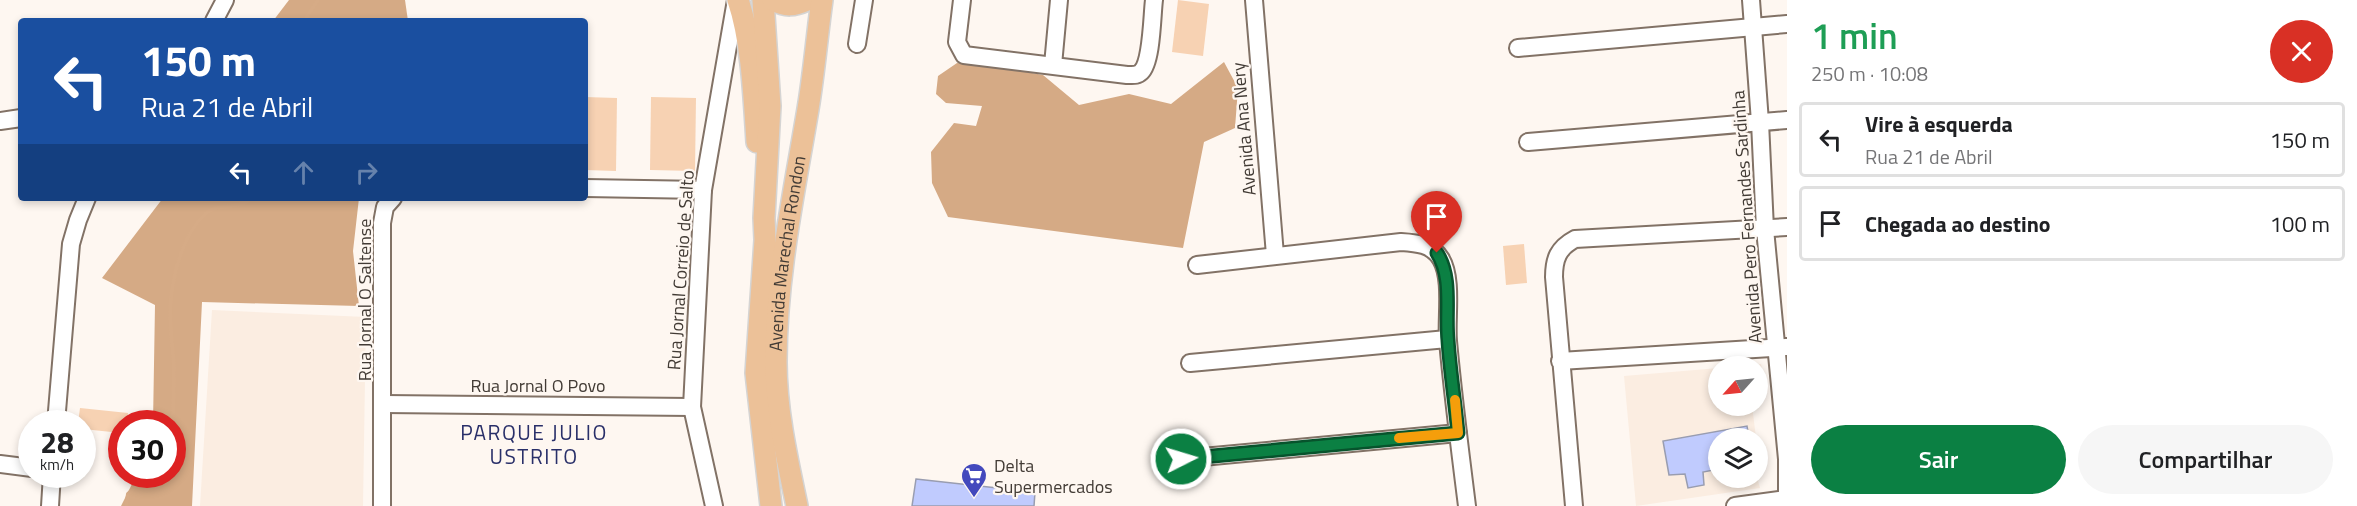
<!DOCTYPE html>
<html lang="pt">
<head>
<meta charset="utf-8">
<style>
  body { margin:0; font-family:"Titillium Web",sans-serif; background:#f6f6f6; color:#202124; height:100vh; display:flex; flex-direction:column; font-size:22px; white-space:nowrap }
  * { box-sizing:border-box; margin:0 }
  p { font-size:20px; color:#757577 }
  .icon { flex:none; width:33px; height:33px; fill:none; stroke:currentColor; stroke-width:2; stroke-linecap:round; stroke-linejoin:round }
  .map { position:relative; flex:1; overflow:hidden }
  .details { display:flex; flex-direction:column; background:#fff; width:570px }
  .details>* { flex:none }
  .hud { position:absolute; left:18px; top:18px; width:570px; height:183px; border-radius:6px; box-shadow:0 3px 9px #0003; background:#1a4fa0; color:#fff; overflow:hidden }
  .needle { width:39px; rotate:243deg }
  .controls { position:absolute; left:1708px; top:356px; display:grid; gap:12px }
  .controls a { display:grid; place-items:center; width:60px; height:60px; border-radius:50%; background:#fff; box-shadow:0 3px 9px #0003; font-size:30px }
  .speed { position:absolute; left:18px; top:410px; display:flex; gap:12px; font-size:30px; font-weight:700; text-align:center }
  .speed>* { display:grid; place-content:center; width:78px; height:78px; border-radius:50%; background:#fff; box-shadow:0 3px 9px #0003; line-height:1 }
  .speed small { font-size:15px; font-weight:400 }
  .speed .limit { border:9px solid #d22; background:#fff; color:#111 }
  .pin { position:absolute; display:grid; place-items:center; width:51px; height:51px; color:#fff; margin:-62px -26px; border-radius:50% 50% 50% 0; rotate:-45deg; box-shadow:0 0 6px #0007 }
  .pin .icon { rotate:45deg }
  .me { position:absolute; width:66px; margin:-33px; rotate:85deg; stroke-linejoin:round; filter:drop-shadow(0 0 4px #0008) }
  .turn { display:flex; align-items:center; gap:21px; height:126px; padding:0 24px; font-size:27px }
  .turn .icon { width:78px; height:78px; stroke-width:2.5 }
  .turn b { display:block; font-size:42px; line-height:51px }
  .lanes { display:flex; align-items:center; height:57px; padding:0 24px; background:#0003; justify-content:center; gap:30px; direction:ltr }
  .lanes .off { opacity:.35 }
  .round { display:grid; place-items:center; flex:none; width:63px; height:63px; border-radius:32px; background:#f6f6f6 }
  .head { display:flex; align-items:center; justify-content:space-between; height:102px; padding:0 24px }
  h1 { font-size:36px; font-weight:600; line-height:45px; color:#1e9e55 }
  .cta { display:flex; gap:12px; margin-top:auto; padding:12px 24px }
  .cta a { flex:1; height:69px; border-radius:36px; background:#0b8043; color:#fff; font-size:24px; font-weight:600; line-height:69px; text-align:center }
  .cta a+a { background:#f6f6f6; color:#202124 }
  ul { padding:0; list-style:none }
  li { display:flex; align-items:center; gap:18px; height:75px; margin:0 12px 9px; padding:0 12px; border:3px solid #e0e0e0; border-radius:6px }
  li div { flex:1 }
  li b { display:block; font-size:22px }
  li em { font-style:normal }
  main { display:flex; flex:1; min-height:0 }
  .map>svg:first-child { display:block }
  .built { fill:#fbede1 }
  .green { fill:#f7d2b3 }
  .forest { fill:#d5aa85 }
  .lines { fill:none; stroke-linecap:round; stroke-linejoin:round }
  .stream { stroke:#d6ab86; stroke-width:4 }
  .building { fill:#c0cbfe; stroke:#999db0; stroke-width:1.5 }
  .minor-casing { stroke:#827266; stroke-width:20 }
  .major-casing { stroke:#d5d4d3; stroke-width:24 }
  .minor { stroke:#fff; stroke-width:16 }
  .major { stroke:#ecc198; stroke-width:21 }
  .route-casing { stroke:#07532c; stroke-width:15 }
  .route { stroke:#0b8043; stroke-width:10 }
  .slow { stroke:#f59e0b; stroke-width:10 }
  .labels { text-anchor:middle; stroke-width:4.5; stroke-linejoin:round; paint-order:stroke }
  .street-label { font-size:18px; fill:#423b35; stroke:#fef7f1 }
  .poi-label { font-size:18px; fill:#423b35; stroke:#fef7f1; text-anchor:start }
  .quarter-label { font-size:21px; letter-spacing:1.5px; fill:#292f69; stroke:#fef7f1 }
</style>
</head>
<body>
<main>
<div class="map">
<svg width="1787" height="506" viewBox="0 0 1787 506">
  <rect width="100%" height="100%" fill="#fef7f1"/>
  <g class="built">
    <polygon points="212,310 366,317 363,506 200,506"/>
    <polygon points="1761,364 1768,392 1758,393 1758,366 1739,366"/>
    <polygon points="1719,368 1719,405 1752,405 1756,438 1719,438 1719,477 1757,477 1760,488 1636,506 1624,376"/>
  </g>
  <g class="green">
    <polygon points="1178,0 1209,4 1203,56 1172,52"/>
    <polygon points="585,97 617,98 616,171 585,170"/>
    <polygon points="651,97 696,98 695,171 650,170"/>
    <polygon points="1524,244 1527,283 1506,285 1503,246"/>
    <polygon points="80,408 128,413 127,423 122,423 121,433 83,429 82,423 78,423"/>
  </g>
  <g class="forest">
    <polygon points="289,0 405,0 408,21 273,21"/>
    <polygon points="1224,62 1238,88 1235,128 1204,142 1183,248 948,217 932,183 931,152 954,123 976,126 982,106 946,103 936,94 938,76 957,63 1000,67 1043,75 1079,105 1129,94 1171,104"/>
    <polygon points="163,198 359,198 353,251 359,306 202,302 192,506 121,506 137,474 172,474 172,423 153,423 155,305 102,278"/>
  </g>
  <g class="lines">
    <g class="stream">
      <polyline points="304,21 318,0"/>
      <path d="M172 441C173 416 174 392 174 367 173 345 168 320 171 298 174 270 184 234 205 214 218 202 238 211 251 198"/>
      <polyline points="126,506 128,494 150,474"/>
    </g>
  </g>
  <g class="building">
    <polygon points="1747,426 1749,438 1719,438 1719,469 1703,472 1704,485 1688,488 1685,474 1669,475 1663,441"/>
    <polygon points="916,479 1035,492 1034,506 912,506"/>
  </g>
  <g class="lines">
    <defs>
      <g id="minor">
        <path d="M962 0 957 42 964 55 1127 75C1133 75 1137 76 1141 72 1152 62 1152 15 1154 0"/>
        <polyline points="1254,0 1275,255"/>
        <polyline points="1751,0 1760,122 1765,229 1787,459 1787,502"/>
        <polyline points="214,21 225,0"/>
        <polyline points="857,44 864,0"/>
        <polyline points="1518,48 1787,24"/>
        <polyline points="1053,65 1059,0"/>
        <polyline points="0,121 21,118"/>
        <polyline points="1528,142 1787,120"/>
        <polyline points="585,188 703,190"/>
        <path d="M1197 265 1401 242C1417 243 1432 244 1441 259 1453 279 1446 318 1448 341 1453 396 1460 451 1467 506"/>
        <polyline points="1560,361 1786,347"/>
        <polyline points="1190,363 1447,339"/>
        <polyline points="384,404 692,407"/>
        <polyline points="56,423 71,244 78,220 87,198"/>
        <polyline points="1181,459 1458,433"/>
        <polyline points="0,464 32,468"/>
        <polyline points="50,506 52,474"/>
        <polyline points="382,506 382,223 385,207 393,198"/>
        <polyline points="714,506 692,407 703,190 736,0"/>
        <path d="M1574 506 1554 277C1554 259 1558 248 1575 239L1787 227"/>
        <polyline points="1735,506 1786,499"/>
      </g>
      <g id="major">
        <path d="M738 0C752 42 754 97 757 142"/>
        <polyline points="763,0 770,106 764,218 765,240 756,373 771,506"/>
        <path d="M773 0C786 7 794 6 807 0"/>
        <path id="s1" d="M797 506C787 459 776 410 776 362 776 276 794 193 808 109 814 73 817 36 822 0"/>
      </g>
    </defs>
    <use href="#minor" class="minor-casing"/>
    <use href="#major" class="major-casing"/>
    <use href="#minor" class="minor"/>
    <use href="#major" class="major"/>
  </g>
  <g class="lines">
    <defs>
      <path id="route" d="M1181 459 1458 433C1455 402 1450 371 1448 340 1445 312 1453 278 1437 253"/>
    </defs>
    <use href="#route" class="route-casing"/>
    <use href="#route" class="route"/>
    <polyline class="slow" points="1399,438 1458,433 1455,400"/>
  </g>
  <defs>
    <symbol id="supermarket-pin" viewBox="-11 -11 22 30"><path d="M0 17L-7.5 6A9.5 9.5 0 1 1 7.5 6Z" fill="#4349bd" stroke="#fef7f1"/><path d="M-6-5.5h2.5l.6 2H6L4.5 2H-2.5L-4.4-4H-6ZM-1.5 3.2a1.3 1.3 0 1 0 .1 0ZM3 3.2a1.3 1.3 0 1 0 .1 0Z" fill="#fff"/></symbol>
  </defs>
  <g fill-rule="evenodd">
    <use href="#supermarket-pin" x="959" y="461" width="30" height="40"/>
  </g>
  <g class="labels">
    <g class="street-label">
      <text transform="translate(1244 129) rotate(-95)" y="6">Avenida Ana Nery</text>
      <text transform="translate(1747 217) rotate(-94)" y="6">Avenida Pero Fernandes Sardinha</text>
      <text dy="6" stroke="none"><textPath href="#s1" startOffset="255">Avenida Marechal Rondon</textPath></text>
      <text transform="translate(681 270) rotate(-86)" y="6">Rua Jornal Correio de Salto</text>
      <text transform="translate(365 300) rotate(-90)" y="6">Rua Jornal O Saltense</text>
      <text x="538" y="392">Rua Jornal O Povo</text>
    </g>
    <g class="poi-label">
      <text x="994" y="472">Delta<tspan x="994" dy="21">Supermercados</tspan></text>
    </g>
    <g class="quarter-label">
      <text x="534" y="440">PARQUE JULIO<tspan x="534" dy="24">USTRITO</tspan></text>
    </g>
  </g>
</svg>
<div class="controls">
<a><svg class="needle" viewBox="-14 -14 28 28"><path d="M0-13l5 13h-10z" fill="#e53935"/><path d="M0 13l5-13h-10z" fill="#757577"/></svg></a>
<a><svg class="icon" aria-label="layers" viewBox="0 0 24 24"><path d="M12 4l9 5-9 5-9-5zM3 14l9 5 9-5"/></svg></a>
</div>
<div class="speed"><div>28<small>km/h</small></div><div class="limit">30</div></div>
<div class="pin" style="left:1437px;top:253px;background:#d93025"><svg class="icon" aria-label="arrive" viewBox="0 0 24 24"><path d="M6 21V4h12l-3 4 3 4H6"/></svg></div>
<svg class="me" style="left:1181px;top:459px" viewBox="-20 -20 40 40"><circle r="17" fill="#0b8043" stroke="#fff" stroke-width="3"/><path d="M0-11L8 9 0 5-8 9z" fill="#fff"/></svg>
<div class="hud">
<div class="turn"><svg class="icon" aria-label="left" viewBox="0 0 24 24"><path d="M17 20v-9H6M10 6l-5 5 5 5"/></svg><div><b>150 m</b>Rua 21 de Abril</div></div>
<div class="lanes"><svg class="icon" aria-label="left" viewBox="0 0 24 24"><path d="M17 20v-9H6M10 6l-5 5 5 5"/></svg><svg class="icon off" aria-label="ahead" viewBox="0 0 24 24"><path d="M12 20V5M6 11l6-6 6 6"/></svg><svg class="icon off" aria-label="right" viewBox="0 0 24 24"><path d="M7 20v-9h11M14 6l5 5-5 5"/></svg></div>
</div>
</div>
<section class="details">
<div class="head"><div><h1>1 min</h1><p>250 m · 10:08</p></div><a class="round" style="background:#d93025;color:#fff"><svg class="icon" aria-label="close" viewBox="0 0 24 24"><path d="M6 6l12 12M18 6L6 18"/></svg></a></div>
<ul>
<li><svg class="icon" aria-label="left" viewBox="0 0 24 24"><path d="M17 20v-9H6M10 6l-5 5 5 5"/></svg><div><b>Vire à esquerda</b><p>Rua 21 de Abril</p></div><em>150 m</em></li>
<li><svg class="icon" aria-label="arrive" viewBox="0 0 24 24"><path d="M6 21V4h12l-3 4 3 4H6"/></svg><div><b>Chegada ao destino</b></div><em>100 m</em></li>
</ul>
<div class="cta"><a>Sair</a><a>Compartilhar</a></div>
</section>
</main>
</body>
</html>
